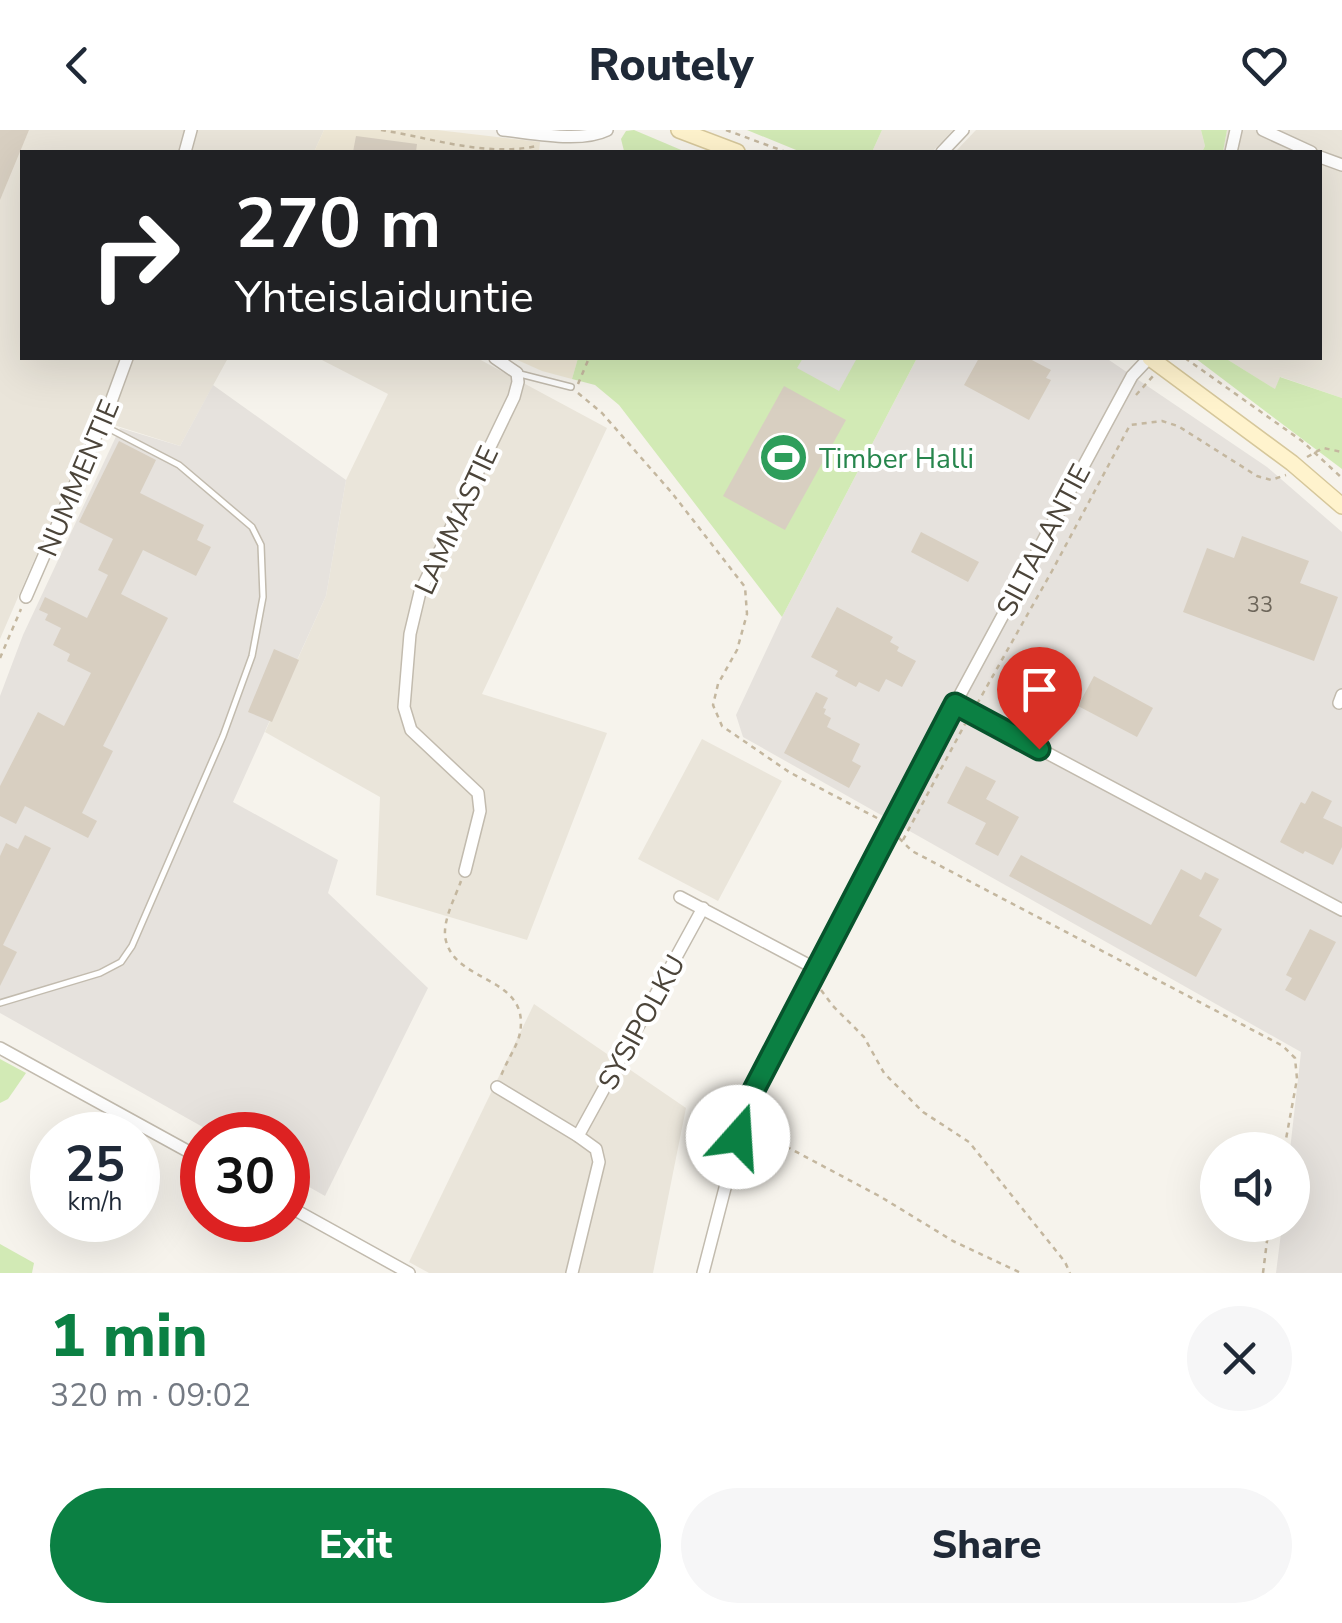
<!DOCTYPE html>
<html lang="en">
<head>
<meta charset="utf-8">
<style>
  body { margin:0; font-family:"Nunito Sans",sans-serif; background:#f6f6f7; color:#1f2937; height:100vh; display:flex; flex-direction:column; font-size:38px; white-space:nowrap }
  * { box-sizing:border-box; margin:0 }
  p { font-size:32px; color:#747a83 }
  .icon { flex:none; width:55px; height:55px; fill:none; stroke:currentColor; stroke-width:2; stroke-linecap:round; stroke-linejoin:round }
  .map { position:relative; height:1143px; overflow:hidden }
  .side { display:flex; flex-direction:column; background:#fff; flex:1 }
  .side>* { flex:none }
  .guide { position:absolute; left:20px; top:20px; width:1302px; height:210px; border-radius:0px; box-shadow:0 10px 40px #0002; background:#202124; color:#fff; overflow:hidden }
  .buttons { position:absolute; left:1200px; top:1002px; display:grid; gap:20px }
  .buttons a { display:grid; place-items:center; width:110px; height:110px; border-radius:50%; background:#fff; box-shadow:0 10px 40px #0002; font-size:50px }
  .speed { position:absolute; left:30px; top:982px; display:flex; gap:20px; font-size:50px; font-weight:700; text-align:center }
  .speed>* { display:grid; place-content:center; width:130px; height:130px; border-radius:50%; background:#fff; box-shadow:0 10px 40px #0002; line-height:1 }
  .speed small { font-size:25px; font-weight:400 }
  .speed .limit { border:15px solid #d22; background:#fff; color:#111 }
  .pin { position:absolute; display:grid; place-items:center; width:85px; height:85px; color:#fff; margin:-102px -42px; border-radius:50% 50% 50% 0; rotate:-45deg; box-shadow:0 0 10px #0007 }
  .pin .icon { rotate:45deg }
  .me { position:absolute; width:110px; margin:-55px; rotate:19deg; stroke-linejoin:round; filter:drop-shadow(0 0 8px #0008) }
  .turn { display:flex; align-items:center; gap:35px; height:210px; padding:0 50px; font-size:45px }
  .turn .icon { width:130px; height:130px; stroke-width:2.5 }
  .turn b { display:block; font-size:70px; line-height:85px }
  .round { display:grid; place-items:center; flex:none; width:105px; height:105px; border-radius:52px; background:#f6f6f7 }
  .summary { display:flex; align-items:center; justify-content:space-between; height:170px; padding:0 50px }
  h1 { font-size:60px; font-weight:800; line-height:75px; color:#0b8043 }
  .primary-button { display:flex; gap:20px; margin-top:auto; padding:20px 50px }
  .primary-button a { flex:1; height:115px; border-radius:60px; background:#0b8043; color:#fff; font-size:40px; font-weight:800; line-height:115px; text-align:center }
  .primary-button a+a { background:#f6f6f7; color:#1f2937 }
  header { display:flex; justify-content:space-between; align-items:center; height:130px; padding:0 50px; background:#fff; font-size:45px; font-weight:800 }
  .map>svg:first-child { display:block }
  .residential { fill:#eae5da }
  .industrial { fill:#e6e2dd }
  .education { fill:#efe8d6 }
  .green { fill:#d2eab5 }
  .parking { fill:#e5e3e0 }
  .building { fill:#d8cfc1 }
  .lines { fill:none; stroke-linecap:round; stroke-linejoin:round }
  .service-casing { stroke:#c2bbae; stroke-width:8 }
  .minor-casing { stroke:#c2bbae; stroke-width:14 }
  .secondary-casing { stroke:#d6c79b; stroke-width:18 }
  .path { stroke:#c4b79f; stroke-width:2.5; stroke-dasharray:5 5; stroke-linecap:butt }
  .service { stroke:#fff; stroke-width:5 }
  .minor { stroke:#fff; stroke-width:11 }
  .secondary { stroke:#fff3cd; stroke-width:15 }
  .route-casing { stroke:#07532c; stroke-width:25 }
  .route { stroke:#0b8043; stroke-width:18 }
  .labels { text-anchor:middle; stroke-width:8; stroke-linejoin:round; paint-order:stroke }
  .number-label { font-size:22px; fill:#6e675b }
  .leisure-label { font-size:28px; fill:#27864d; stroke:#fff; text-anchor:start }
  .street-label { font-size:28px; fill:#4b4439; stroke:#fff }
</style>
</head>
<body>
<header><svg class="icon" aria-label="back" viewBox="0 0 24 24"><path d="M15 5l-7 7 7 7"/></svg>Routely<svg class="icon" aria-label="heart" viewBox="0 0 24 24"><path d="M12 20l-8-8c-3-5 5-10 8-4 3-6 11-1 8 4z"/></svg></header>
<div class="map">
<svg width="1342" height="1143" viewBox="0 0 1342 1143">
  <rect width="100%" height="100%" fill="#f6f3ec"/>
  <g class="residential">
    <polygon points="0,0 324,0 314,22 22,22 22,228 228,228 180,316 95,289 0,509"/>
    <polygon points="882,0 953,0 932,22 872,22"/>
    <polygon points="976,0 1201,0 1205,16 1202,22 955,22"/>
    <polygon points="1227,0 1342,0 1342,268 1281,247 1276,260 1225,228 1320,228 1320,22 1223,22"/>
    <polygon points="318,228 477,228 607,298 482,564 607,603 527,810 376,765 380,667 265,602 326,466 346,350 388,264"/>
    <polygon points="702,609 782,651 718,771 638,729"/>
    <polygon points="534,874 686,978 653,1143 429,1143 409,1132"/>
  </g>
  <g class="industrial">
    <polygon points="917,228 1106,228 1267,337 1342,402 1342,1143 1276,1143 1282,1095 1292,1095 1292,1020 1290,1020 1301,922 743,607 736,585 782,487"/>
    <polygon points="213,255 346,350 326,466 233,672 338,730 328,763 428,858 325,1066 288,1045 288,1005 217,1005 0,883 0,566 23,505 120,298 180,316"/>
  </g>
  <g class="education">
    <polygon points="324,0 437,0 540,12 539,22 314,22"/>
    <polygon points="513,228 578,228 572,249 542,241"/>
  </g>
  <g class="green">
    <polygon points="634,0 686,22 624,21 621,9 626,1"/>
    <polygon points="747,0 882,0 872,22 801,22"/>
    <polygon points="1201,0 1227,0 1223,22 1202,22 1205,16"/>
    <polygon points="578,228 917,228 782,487 619,275 595,255 572,249"/>
    <polygon points="1195,228 1225,228 1275,259 1280,247 1342,268 1342,339"/>
    <polygon points="0,929 26,943 8,969 0,973"/>
    <polygon points="0,1114 34,1133 32,1143 0,1143"/>
  </g>
  <polygon class="parking" points="803,228 857,228 839,261 797,238"/>
  <g class="building">
    <polygon points="0,0 29,0 0,70"/>
    <polygon points="356,6 417,14 416,22 353,22"/>
    <polygon points="979,228 1028,228 1051,240 1046,248 1051,250 1029,290 964,255"/>
    <polygon points="784,256 846,290 785,400 723,366"/>
    <polygon points="119,311 156,330 140,363 204,395 197,410 211,417 196,446 143,420 121,464 168,488 103,616 113,621 82,683 97,691 88,708 25,676 16,694 0,686 0,656 38,582 64,596 91,543 67,531 70,524 53,515 61,498 45,490 48,484 39,480 45,467 87,488 108,445 98,440 113,409 79,392"/>
    <polygon points="921,402 979,432 968,452 911,422"/>
    <polygon points="1242,406 1309,431 1300,453 1338,467 1314,531 1183,482 1207,418 1234,428"/>
    <polygon points="837,477 893,507 890,512 899,517 897,521 916,531 902,557 886,549 879,562 859,552 856,557 835,546 838,541 811,527"/>
    <polygon points="274,519 299,530 272,592 248,582"/>
    <polygon points="1094,546 1153,578 1137,607 1078,576"/>
    <polygon points="816,562 828,568 823,578 826,579 824,584 831,588 827,597 860,614 852,631 861,636 849,658 784,623"/>
    <polygon points="966,636 996,651 986,669 1019,687 998,726 975,714 986,693 947,673"/>
    <polygon points="1312,661 1332,671 1323,688 1342,697 1342,717 1333,735 1305,721 1303,724 1280,712 1301,672 1305,674"/>
    <polygon points="25,705 51,718 3,815 17,822 0,856 0,726 6,713 18,719"/>
    <polygon points="1021,725 1151,795 1181,739 1201,750 1205,742 1219,749 1199,786 1222,799 1196,847 1009,746"/>
    <polygon points="1310,799 1336,812 1305,871 1285,860 1292,848 1286,845"/>
  </g>
  <g class="lines">
    <defs>
      <g id="service">
        <polyline points="520,244 571,257"/>
        <polyline points="0,873 100,843 121,832 132,816 223,606 252,526 263,467 261,415 252,397 179,335 104,296"/>
      </g>
      <g id="minor">
        <path d="M503 0C533 3 581 13 607 0"/>
        <polyline points="1263,0 1311,22"/>
        <polyline points="185,22 191,0"/>
        <polyline points="942,22 963,0"/>
        <polyline points="1231,22 1236,0"/>
        <polyline points="1320,27 1342,35"/>
        <polyline points="26,467 112,269 127,228"/>
        <polyline points="1339,573 1342,565"/>
        <polyline points="955,574 1342,780"/>
        <polyline points="465,741 480,681 478,663 411,600 404,577 410,504 420,462 514,267 518,252 517,243 495,228"/>
        <polyline points="680,767 818,840"/>
        <polyline points="0,918 202,1029"/>
        <polyline points="497,957 578,1006 596,1019 599,1032 572,1143"/>
        <polyline points="578,1006 703,778"/>
        <polyline points="288,1076 409,1143"/>
        <polyline points="703,1143 747,973 955,574 1132,246 1149,228"/>
      </g>
      <g id="secondary">
        <polyline points="679,0 737,22"/>
        <polyline points="1150,228 1292,333 1342,376"/>
      </g>
    </defs>
    <use href="#service" class="service-casing"/>
    <use href="#minor" class="minor-casing"/>
    <use href="#secondary" class="secondary-casing"/>
    <g class="path">
      <path d="M381 0C432 8 485 27 537 16"/>
      <polyline points="726,0 786,22"/>
      <polyline points="1185,228 1302,311 1342,348"/>
      <polyline points="578,254 589,228"/>
      <polyline points="578,263 602,283 672,363 745,457 747,484 737,520 718,554 713,575 722,596 789,642 879,689"/>
      <polyline points="1136,265 1154,245"/>
      <polyline points="1307,327 1323,318 1342,322"/>
      <polyline points="0,528 21,479"/>
      <polyline points="977,574 1052,441 1130,295 1162,291 1178,296 1257,346 1271,350 1286,345"/>
      <polyline points="899,708 912,721 1283,916 1295,928 1297,949 1284,1020"/>
      <polyline points="903,710 965,594"/>
      <path d="M461 751C455 768 441 793 446 811 457 854 530 846 520 903 517 917 506 932 501 946"/>
      <polyline points="821,860 833,876 864,907 884,943 923,982 969,1012 1065,1132 1070,1143"/>
      <polyline points="753,994 774,1010 881,1067 953,1111 1021,1143"/>
      <polyline points="1263,1143 1269,1095"/>
    </g>
    <use href="#service" class="service"/>
    <use href="#minor" class="minor"/>
    <use href="#secondary" class="secondary"/>
  </g>
  <g class="lines">
    <defs>
      <polyline id="route" points="738,1007 747,973 955,574 1039,619"/>
    </defs>
    <use href="#route" class="route-casing"/>
    <use href="#route" class="route"/>
  </g>
  <defs>
    <symbol id="stadium-disc" viewBox="-11 -11 22 22"><circle r="9.5" fill="#2e9e5b" stroke="#fff"/><path d="M0-5a6.5 5 0 1 0 0 10a6.5 5 0 1 0 0-10ZM-3.5-1.8h7v3.6h-7Z" fill="#fff"/></symbol>
  </defs>
  <g fill-rule="evenodd">
    <use href="#stadium-disc" x="756" y="300" width="55" height="55"/>
  </g>
  <g class="labels">
    <g class="number-label">
      <text x="1260" y="482">33</text>
    </g>
    <g class="leisure-label">
      <text x="819" y="338">Timber Halli</text>
    </g>
    <g class="street-label">
      <text transform="translate(78 348) rotate(-67)" y="10">NUMMENTIE</text>
      <text transform="translate(456 390) rotate(-65)" y="10">LAMMASTIE</text>
      <text transform="translate(1043 410) rotate(-62)" y="10">SILTALANTIE</text>
      <text transform="translate(641 892) rotate(-61)" y="10">SYSIPOLKU</text>
    </g>
  </g>
</svg>
<div class="buttons">
<a><svg class="icon" aria-label="sound" viewBox="0 0 24 24"><path d="M4 9h4l5-4v14l-5-4H4zM17 9q2 3 0 6"/></svg></a>
</div>
<div class="speed"><div>25<small>km/h</small></div><div class="limit">30</div></div>
<div class="pin" style="left:1039px;top:619px;background:#d93025"><svg class="icon" aria-label="arrive" viewBox="0 0 24 24"><path d="M6 21V4h12l-3 4 3 4H6"/></svg></div>
<svg class="me" style="left:738px;top:1007px" viewBox="-20 -20 40 40"><circle r="19" fill="#fff"/><path d="M0-13L10 11 0 6-10 11z" fill="#0b8043"/></svg>
<div class="guide">
<div class="turn"><svg class="icon" aria-label="right" viewBox="0 0 24 24"><path d="M7 20v-9h11M14 6l5 5-5 5"/></svg><div><b>270 m</b>Yhteislaiduntie</div></div>
</div>
</div>
<section class="side">
<div class="summary"><div><h1>1 min</h1><p>320 m · 09:02</p></div><a class="round"><svg class="icon" aria-label="close" viewBox="0 0 24 24"><path d="M6 6l12 12M18 6L6 18"/></svg></a></div>
<div class="primary-button"><a>Exit</a><a>Share</a></div>
</section>
</body>
</html>
